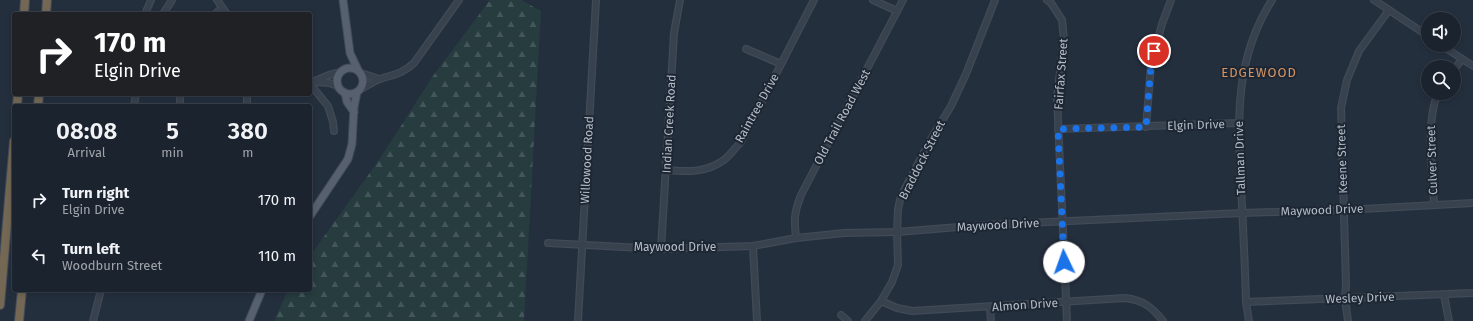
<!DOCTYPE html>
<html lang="en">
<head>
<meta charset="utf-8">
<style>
  body { margin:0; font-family:"Fira Sans",sans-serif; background:#242b36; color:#f1f3f6; height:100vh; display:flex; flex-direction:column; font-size:15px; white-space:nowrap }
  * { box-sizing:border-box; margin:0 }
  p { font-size:13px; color:#a0a4aa }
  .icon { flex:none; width:22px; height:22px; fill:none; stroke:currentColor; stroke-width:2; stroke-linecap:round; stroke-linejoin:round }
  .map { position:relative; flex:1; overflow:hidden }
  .details { position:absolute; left:12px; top:104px; width:300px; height:188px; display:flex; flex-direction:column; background:#1b232e; border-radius:4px; box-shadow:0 2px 6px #0003,0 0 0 1px #39404a }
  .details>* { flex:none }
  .top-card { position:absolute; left:12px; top:12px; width:300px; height:84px; border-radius:4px; box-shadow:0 2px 6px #0003,0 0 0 1px #39404a; background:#202124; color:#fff; overflow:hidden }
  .controls { position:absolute; left:1421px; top:12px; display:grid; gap:8px }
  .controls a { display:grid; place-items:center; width:40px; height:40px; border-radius:50%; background:#1b232e; box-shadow:0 2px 6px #0003,0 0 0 1px #39404a; font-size:20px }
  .pin { position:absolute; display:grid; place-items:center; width:34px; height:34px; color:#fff; margin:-17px; border:2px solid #fff; border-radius:50%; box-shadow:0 1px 4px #0007 }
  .me { position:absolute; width:44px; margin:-22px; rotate:357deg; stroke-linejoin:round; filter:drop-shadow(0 0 3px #0008) }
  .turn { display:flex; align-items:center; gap:14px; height:84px; padding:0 16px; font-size:18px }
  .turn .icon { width:52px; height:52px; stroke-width:2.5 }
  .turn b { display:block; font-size:28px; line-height:34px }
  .eta { display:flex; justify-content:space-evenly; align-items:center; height:68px; text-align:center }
  .eta b { font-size:24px; font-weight:600; line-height:28px }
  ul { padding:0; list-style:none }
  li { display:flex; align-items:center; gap:12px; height:56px; padding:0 16px }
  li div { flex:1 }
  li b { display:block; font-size:15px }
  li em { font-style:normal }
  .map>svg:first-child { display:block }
  .forest { fill:url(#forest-firs) }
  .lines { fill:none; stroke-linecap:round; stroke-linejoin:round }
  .minor-casing { stroke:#414a57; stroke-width:8 }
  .major-casing { stroke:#414a57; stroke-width:9 }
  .highway-casing { stroke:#434c59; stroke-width:10 }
  .minor { stroke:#38414e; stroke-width:5.5 }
  .major { stroke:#56606e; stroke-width:7 }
  .highway { stroke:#746855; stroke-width:8 }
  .route { stroke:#1a73e8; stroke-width:7; stroke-dasharray:0 12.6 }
  .labels { text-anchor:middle; stroke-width:4; stroke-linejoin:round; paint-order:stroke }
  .street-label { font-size:12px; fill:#b4bcc9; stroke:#1d2633 }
  .neighbourhood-label { font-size:13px; letter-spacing:1px; fill:#d59563; stroke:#1d2633 }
</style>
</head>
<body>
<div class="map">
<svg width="1473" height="321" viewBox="0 0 1473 321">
  <defs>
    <pattern id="forest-firs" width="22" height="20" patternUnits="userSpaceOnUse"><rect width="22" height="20" fill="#263c3f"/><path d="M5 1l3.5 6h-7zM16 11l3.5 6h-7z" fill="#435659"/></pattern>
  </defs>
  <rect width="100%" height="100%" fill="#242f3e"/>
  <polygon class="forest" points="490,0 521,0 541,11 524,321 274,321 288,290 310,290 310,256 379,160 433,76"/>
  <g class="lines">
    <defs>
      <g id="minor">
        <polyline points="217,0 227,14"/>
        <polyline points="873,0 897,11"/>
        <polyline points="1047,0 1051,3 1062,20 1064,39 1057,97 1067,321"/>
        <polyline points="1374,0 1428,36"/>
        <polyline points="145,14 151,0"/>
        <polyline points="163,14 172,0"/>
        <polyline points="215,14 222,8"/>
        <polyline points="1441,45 1473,66"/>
        <polyline points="746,49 781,64"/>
        <polyline points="1454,70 1462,59"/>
        <polyline points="361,73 379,79"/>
        <polyline points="315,82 329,83 338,86"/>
        <polyline points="310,83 329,75 341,72"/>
        <polyline points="310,84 328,106 333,122 334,131"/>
        <path d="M361 89C367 86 374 81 380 79 395 74 402 74 414 63L459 0"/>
        <polyline points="134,106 136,94"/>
        <polyline points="180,106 180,94"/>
        <polyline points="247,106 247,94"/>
        <polyline points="1146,127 1151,65 1162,24 1171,0"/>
        <polyline points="1058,129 1238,123"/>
        <path d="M666 170C687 172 706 173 724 160 730 155 735 148 741 142L814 0"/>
        <path d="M1434 205C1433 179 1425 113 1439 93"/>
        <path d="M796 238C794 219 794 213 801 195L903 0"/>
        <polyline points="548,243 661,249 753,246 796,238 844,233 897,232 984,225 1242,213 1344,210 1473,203"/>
        <polyline points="753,246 757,321"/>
        <polyline points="661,249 674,33 680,0"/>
        <polyline points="1444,295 1449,321"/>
        <path d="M881 301 897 308 912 311 1125 298C1143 300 1152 307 1163 321"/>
        <polyline points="1246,302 1473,293"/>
        <polyline points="990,307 991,321"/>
        <polyline points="841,315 848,321"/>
        <polyline points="93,321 101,290"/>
        <polyline points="578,321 596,0"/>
        <polyline points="865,321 881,301 892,282 898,265 897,232 898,209 901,196 931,139 951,106 966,74 995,0"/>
        <path d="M1249 321 1246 302C1245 263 1243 225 1241 186 1238 119 1234 60 1272 0"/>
        <polyline points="1348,321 1345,298 1346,285 1341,108 1347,80 1359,51 1389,10"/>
      </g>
      <g id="major">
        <polyline points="343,0 350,53 358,70"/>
        <circle cx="350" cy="81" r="13"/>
        <polyline points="345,93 347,102 354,112"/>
        <polyline points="310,216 348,159 352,144 354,107 357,92"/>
        <polyline points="249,321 262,290"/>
      </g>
      <g id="highway">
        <polyline points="24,14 25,0"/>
        <polyline points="46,14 47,0"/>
        <polyline points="17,106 18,94"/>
        <polyline points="38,106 39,94"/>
        <polyline points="0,305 14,141"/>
        <polyline points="19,321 22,290"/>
      </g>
    </defs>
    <use href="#minor" class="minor-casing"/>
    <use href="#major" class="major-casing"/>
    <use href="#highway" class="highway-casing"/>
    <use href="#minor" class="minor"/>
    <use href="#major" class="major"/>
    <use href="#highway" class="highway"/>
  </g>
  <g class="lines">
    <polyline class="route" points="1064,262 1058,129 1146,127 1151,65 1154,51"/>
  </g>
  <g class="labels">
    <g class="street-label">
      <text transform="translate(1061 74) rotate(-86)" y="4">Fairfax Street</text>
      <text transform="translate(757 108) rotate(-61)" y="4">Raintree Drive</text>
      <text transform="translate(842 117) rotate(-62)" y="4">Old Trail Road West</text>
      <text transform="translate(669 124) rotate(-87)" y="4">Indian Creek Road</text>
      <text transform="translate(1196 125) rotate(-2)" y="4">Elgin Drive</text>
      <text transform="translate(1240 158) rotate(-92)" y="4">Tallman Drive</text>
      <text transform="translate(1342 159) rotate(-92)" y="4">Keene Street</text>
      <text transform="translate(587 160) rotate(-87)" y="4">Willowood Road</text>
      <text transform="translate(922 160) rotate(-63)" y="4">Braddock Street</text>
      <text transform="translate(1432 160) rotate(-92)" y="4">Culver Street</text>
      <text transform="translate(1322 210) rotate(-2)" y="4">Maywood Drive</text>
      <text transform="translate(998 225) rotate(-3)" y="4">Maywood Drive</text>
      <text x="675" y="251">Maywood Drive</text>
      <text transform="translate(1360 298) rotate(-2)" y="4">Wesley Drive</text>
      <text transform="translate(1025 305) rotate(-4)" y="4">Almon Drive</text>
    </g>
    <g class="neighbourhood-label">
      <text x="1259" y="77">EDGEWOOD</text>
    </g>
  </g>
</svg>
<div class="controls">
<a><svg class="icon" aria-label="sound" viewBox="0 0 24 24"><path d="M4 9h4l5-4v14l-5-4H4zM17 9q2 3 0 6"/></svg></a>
<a><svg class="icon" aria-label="search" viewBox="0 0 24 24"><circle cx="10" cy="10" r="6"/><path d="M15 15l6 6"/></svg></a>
</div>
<div class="pin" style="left:1154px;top:51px;background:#d93025"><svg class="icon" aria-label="arrive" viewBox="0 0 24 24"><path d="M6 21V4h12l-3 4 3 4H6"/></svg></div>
<svg class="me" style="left:1064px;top:262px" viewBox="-20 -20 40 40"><circle r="19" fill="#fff"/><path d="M0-13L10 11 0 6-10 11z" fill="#1a73e8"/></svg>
<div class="top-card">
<div class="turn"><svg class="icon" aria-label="right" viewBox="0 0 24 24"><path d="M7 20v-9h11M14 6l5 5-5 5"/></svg><div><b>170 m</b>Elgin Drive</div></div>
</div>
<section class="details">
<div class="eta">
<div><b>08:08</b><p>Arrival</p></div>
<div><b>5</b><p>min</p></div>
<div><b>380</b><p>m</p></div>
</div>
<ul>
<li><svg class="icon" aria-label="right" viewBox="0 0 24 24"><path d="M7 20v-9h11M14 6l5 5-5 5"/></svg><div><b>Turn right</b><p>Elgin Drive</p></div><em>170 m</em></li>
<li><svg class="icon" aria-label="left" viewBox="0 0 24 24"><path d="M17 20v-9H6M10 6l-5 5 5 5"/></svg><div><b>Turn left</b><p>Woodburn Street</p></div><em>110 m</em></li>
</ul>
</section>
</div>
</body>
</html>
